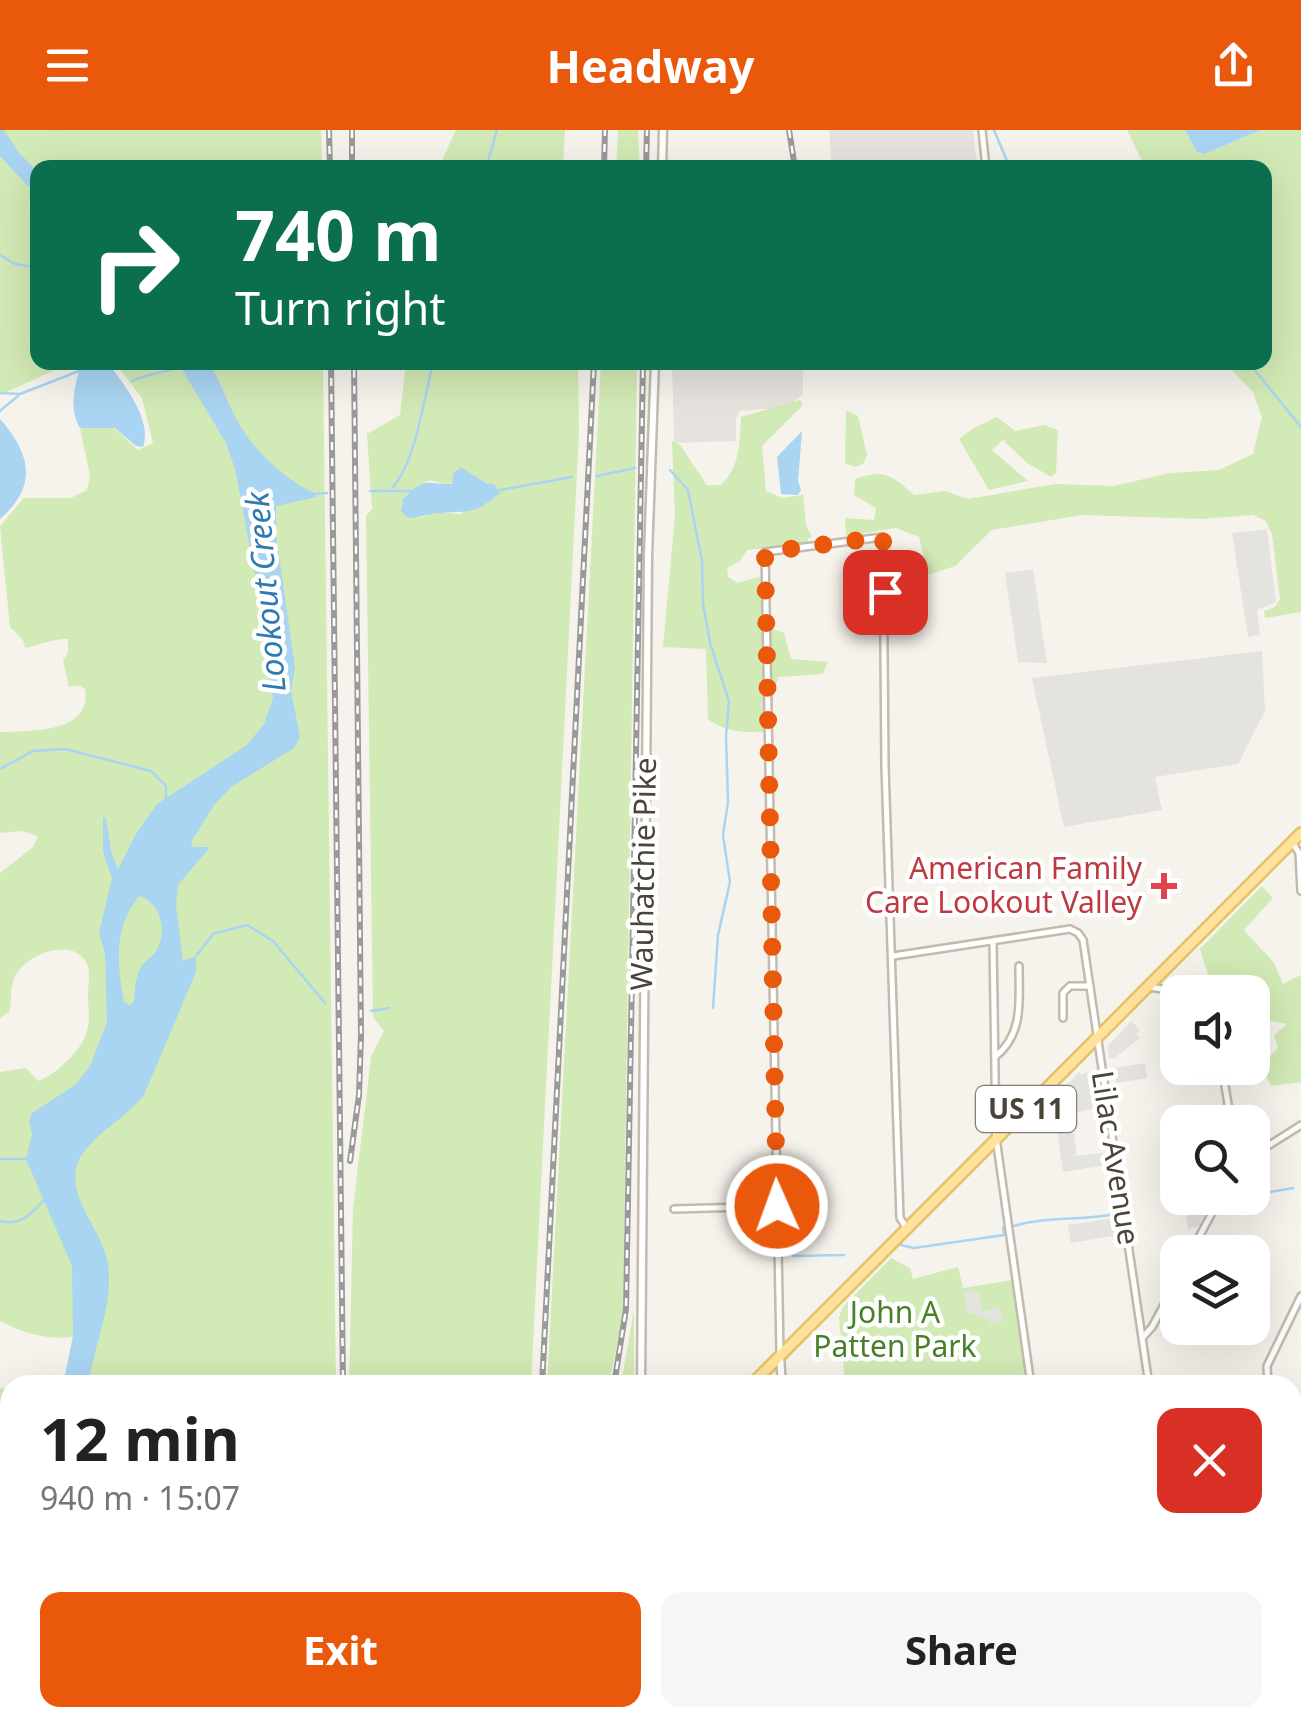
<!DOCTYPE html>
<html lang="en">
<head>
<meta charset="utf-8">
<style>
  body { margin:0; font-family:"Noto Sans",sans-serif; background:#f6f6f6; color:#222; height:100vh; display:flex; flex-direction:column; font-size:38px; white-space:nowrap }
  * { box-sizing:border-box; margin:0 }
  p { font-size:32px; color:#767676 }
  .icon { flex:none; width:55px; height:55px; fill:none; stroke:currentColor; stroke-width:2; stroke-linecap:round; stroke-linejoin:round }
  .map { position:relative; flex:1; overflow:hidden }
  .drawer { position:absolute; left:0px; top:1245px; width:1302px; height:352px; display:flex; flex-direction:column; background:#fff; border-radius:30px 30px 0 0; box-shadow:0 10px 40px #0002 }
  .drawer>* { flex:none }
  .banner { position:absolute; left:30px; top:30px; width:1242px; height:210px; border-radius:20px; box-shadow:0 10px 40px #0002; background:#0b6e4f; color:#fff; overflow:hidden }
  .buttons { position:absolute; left:1160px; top:845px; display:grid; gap:20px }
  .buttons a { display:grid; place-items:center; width:110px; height:110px; border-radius:20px; background:#fff; box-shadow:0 10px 40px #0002; font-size:50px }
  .pin { position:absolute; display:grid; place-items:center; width:85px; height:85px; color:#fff; margin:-42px; border-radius:20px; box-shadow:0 5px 15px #0006 }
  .me { position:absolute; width:110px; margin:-55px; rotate:358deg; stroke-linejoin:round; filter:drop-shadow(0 0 8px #0008) }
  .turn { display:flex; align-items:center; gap:35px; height:210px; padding:0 40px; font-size:45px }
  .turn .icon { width:130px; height:130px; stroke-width:2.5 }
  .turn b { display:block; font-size:70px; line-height:85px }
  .round { display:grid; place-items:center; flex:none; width:105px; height:105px; border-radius:20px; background:#f6f6f6 }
  .summary { display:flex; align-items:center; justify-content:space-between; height:170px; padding:0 40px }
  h1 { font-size:60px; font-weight:700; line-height:75px }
  .button { display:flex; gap:20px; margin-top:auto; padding:20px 40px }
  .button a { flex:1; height:115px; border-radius:20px; background:#ea580c; color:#fff; font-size:40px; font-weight:700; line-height:115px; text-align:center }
  .button a+a { background:#f6f6f6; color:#222 }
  header { display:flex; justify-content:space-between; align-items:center; height:130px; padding:0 40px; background:#ea580c; color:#fff; font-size:45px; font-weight:700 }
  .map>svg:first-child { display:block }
  .industrial { fill:#e6e2dd }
  .green { fill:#d2eab5; fill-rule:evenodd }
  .parking { fill:#e5e3e0 }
  .water { fill:#a9d4f2; fill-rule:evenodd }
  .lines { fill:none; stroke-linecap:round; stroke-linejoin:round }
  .stream { stroke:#a9d4f2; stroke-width:2.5 }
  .minor-casing { stroke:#c2bbae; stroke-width:10 }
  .tertiary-casing { stroke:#c2bbae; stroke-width:11 }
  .primary-casing { stroke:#e6c16a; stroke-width:14 }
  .motorway-casing { stroke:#e0a43c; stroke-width:15 }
  .minor { stroke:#fff; stroke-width:5 }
  .tertiary { stroke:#fff; stroke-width:6 }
  .primary { stroke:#ffe39c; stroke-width:9 }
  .motorway { stroke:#ffcf6e; stroke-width:10 }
  .rail-casing { stroke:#9a9a9a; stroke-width:6 }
  .rail { stroke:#fff; stroke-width:2.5; stroke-dasharray:8; stroke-linecap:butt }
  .route { stroke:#ea580c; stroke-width:18; stroke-dasharray:0 32.4 }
  .health-dot { fill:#e0444e; stroke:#fff; stroke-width:4 }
  .labels { text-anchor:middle; stroke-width:9; stroke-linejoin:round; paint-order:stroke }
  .shield { fill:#fff; stroke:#817c74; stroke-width:2.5 }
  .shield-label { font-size:28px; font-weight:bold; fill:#4b4439 }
  .health-label { font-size:30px; fill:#be3a42; stroke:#fff; text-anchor:end }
  .street-label { font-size:30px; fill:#4b4439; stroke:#fff }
  .park-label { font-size:30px; fill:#4a7f2a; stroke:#fff }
  .water-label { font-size:32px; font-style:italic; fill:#2e7ab2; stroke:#fff }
</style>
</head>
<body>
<header><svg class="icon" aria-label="menu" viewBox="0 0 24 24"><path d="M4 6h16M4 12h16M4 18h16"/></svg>Headway<svg class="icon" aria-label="share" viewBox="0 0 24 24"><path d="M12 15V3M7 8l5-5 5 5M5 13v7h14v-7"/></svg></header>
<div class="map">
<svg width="1301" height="1596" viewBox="0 0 1301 1596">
  <rect width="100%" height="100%" fill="#f6f3ec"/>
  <g class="industrial">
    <polygon points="829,0 973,0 977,37 832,37"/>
    <polygon points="672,233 803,233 803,264 787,277 740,281 736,288 736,311 674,313"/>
  </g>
  <g class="green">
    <polygon points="0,0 321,0 322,37 38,38 38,232 65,233 53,241 0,265"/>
    <polygon points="456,0 565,0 563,33 511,38 439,37"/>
    <polygon points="618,0 638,0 640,37 616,37"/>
    <path d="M1127 0H1185L1197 22 1204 24 1261 0H1301V482L1265 488 1264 481 1275 477 1280 469 1272 405 1266 391 1253 385 1202 389 1083 385 992 400 955 436 928 445 919 407 896 398 846 406 845 388 874 390 876 378 854 365 855 349C884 339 892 345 914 365L945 361 968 369 1055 354 1114 356 1170 343 1219 340 1253 324 1262 287 1253 262 1225 233 1265 232V38L1145 37Z"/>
    <path d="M115 233H323L336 1255H63L73 1207C47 1210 23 1203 0 1191V942L26 938 38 951C54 946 81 921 86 904 91 891 88 878 88 865 88 855 91 844 87 834 73 804 19 826 13 852 10 862 12 872 9 882L0 888V743L33 717 38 706 22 701 0 703V602C28 601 93 604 85 559L78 555 69 557 63 530 68 523V509C51 509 41 515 25 518L23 510 10 497 0 396 24 368H71L87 360 90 346 80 298H114L138 320 153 313 142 268Z"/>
    <path d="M406 233H578L579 303 531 1255H349L353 1079 371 927 384 901 373 887 366 386 372 379 367 304 400 285ZM469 345 487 354H494L461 384 434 382 420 388 401 375 418 356 430 350 447 355Z"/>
    <polygon points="601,233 637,233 623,1183 609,1255 547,1255"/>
    <path d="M800 270 803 275 762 316 766 361 782 368 803 365 806 395 812 407 808 409V413L747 420 740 431 727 438 728 447 738 453 762 446 763 495 784 503 791 529 828 532 823 544 778 547 765 602C745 603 724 602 708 589L706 519 663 517 675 386 672 311 680 315 707 355H721C740 337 740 311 741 287Z"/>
    <polygon points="846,280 858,286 867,325 863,334 855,337 845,333"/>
    <polygon points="997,287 1015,301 1044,295 1058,300 1056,343 1051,347 1027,333 1003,310 992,320 1028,351 989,360 959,309 972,299"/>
    <polygon points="1262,756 1273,768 1244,800 1274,833 1283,854 1301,845 1301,952 1271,956 1260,936 1278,918 1274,905 1287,894 1253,888 1252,862 1213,861 1200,819"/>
    <polygon points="891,1128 910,1138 913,1149 958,1137 963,1158 1013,1150 1028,1255 845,1255 839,1187 843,1177"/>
    <polygon points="634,1179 634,1255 621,1255"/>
    <polygon points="0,1258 10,1259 10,1588 291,1588 285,1596 0,1596"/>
    <polygon points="470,1588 515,1588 515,1596 453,1596 469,1591"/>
    <polygon points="531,1588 674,1588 682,1596 531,1596"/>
  </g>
  <g class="parking">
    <polygon points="1267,399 1276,472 1257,480 1260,505 1248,507 1232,403"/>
    <polygon points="1033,439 1047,533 1018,532 1005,443"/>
    <polygon points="1262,521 1265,581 1238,634 1155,647 1162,680 1064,697 1032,548"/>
    <polygon points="1131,891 1140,900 1136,904 1140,908 1113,929 1109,927 1108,916"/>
    <polygon points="1145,933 1147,948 1116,953 1114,938"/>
    <polygon points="1091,941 1096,961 1091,961 1096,964 1099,978 1072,983 1070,978 1066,981 1066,984 1071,984 1077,1024 1072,1026 1104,1023 1106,1035 1063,1042 1053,971 1062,966 1061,961 1079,942 1081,945"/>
    <polygon points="1212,1068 1199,1096 1188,1099 1184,1070"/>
    <polygon points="1122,1087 1125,1104 1071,1113 1068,1095"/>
    <polygon points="964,1161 976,1161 980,1166 982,1179 980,1182 1000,1177 1002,1192 991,1194 989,1189 967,1182"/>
  </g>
  <g class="water">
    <polygon points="0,0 4,0 19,23 37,41 37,66 0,26"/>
    <polygon points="1185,0 1261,0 1204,24 1197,22"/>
    <path d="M82 232 108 233C124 254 153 291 143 317L136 316 115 298H80C68 278 75 253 82 232Z"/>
    <path d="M178 233H209C222 253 228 277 241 297 259 327 288 349 317 367L276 376V405L295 537 291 561 300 607 294 618 231 657 214 675 191 712 193 717H210L178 755 176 776 183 831 196 826V842L144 965C127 987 100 1000 83 1023 58 1059 100 1095 107 1130 115 1165 97 1210 90 1244L85 1255H63L73 1206 72 1136 26 1029 32 1005 29 991 32 983 75 955 90 936 107 892 105 823 99 803 112 748 103 722V688H106L111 721 118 739 136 704 157 674 247 615 264 594 273 568 260 470 235 339 226 313ZM139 766C161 772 168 802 156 821 152 828 143 832 140 839 135 848 135 863 134 872L129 875 124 872C117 834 113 798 139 766Z"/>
    <path d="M0 289C31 324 38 356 0 389Z"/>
    <polygon points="802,301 798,351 801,360 798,365 781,364 777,327"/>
    <path d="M461 337 487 354H494L500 363C475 384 470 381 440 383 429 383 420 388 408 388L401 381 403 369C427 346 424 354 452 354L453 344Z"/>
    <polygon points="10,1288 10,1430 0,1423 0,1311"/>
    <polygon points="0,1493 10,1515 10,1588 15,1588 15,1596 2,1596 0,1584"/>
    <polygon points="100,1588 196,1588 197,1596 97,1596"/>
  </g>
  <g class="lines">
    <g class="stream">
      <polyline points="994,0 1010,38"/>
      <polyline points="486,38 497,0"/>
      <polyline points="0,125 15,134 38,138"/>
      <polyline points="1248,232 1301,297"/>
      <path d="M132 251C150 241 168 245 186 232"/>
      <polyline points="0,263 20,264 79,241"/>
      <polyline points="0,281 18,266"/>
      <polyline points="670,340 688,360 702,431 703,473 710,513 729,571 726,606 728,672 723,705 730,752 718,805 713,878"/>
      <polyline points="597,346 635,338"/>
      <polyline points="297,356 314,364 327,363"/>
      <path d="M392 358C416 332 424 268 433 232"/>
      <polyline points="500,360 572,347"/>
      <polyline points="370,361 412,361"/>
      <polyline points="0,639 33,621 65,619 151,641 166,656 166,669"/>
      <polyline points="197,825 213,804 247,795 273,811 325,873"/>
      <polyline points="371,881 389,878"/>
      <polyline points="0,1029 27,1029"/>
      <polyline points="1252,1065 1293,1058"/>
      <polyline points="770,1079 776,1114"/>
      <path d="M0 1091C21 1096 30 1085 43 1071"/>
      <path d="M1014 1096C1047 1086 1081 1091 1115 1084"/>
      <polyline points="901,1115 914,1118 1004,1105 1003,1097"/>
      <polyline points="793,1126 844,1125"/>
      <polyline points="1292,1437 1301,1433"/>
      <polyline points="1117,1596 1132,1588"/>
    </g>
    <defs>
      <g id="minor">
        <polyline points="982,0 986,38"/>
        <polyline points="1292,712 1299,723 1301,761"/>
        <polyline points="993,811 996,1008 1031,1255"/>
        <polyline points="893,826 1070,799 1078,803 1083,810 1149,1255"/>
        <polyline points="1150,857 1178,862"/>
        <polyline points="1063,888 1063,863 1070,856 1090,856"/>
        <path d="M995 927C1024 904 1019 871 1019 836"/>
        <polyline points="1222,938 1231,992"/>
        <polyline points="1252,1026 1301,995"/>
        <polyline points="674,1079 777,1076"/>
        <polyline points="1191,1122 1220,1068"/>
        <polyline points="1144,1206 1152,1197 1178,1149"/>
        <polyline points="780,1223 765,422 883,407 885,636 900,1088 906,1097"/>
        <polyline points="1268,1255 1267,1236 1301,1166"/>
        <polyline points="1292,1523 1301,1522"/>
        <polyline points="711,1588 715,1596"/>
        <polyline points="933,1588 936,1596"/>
        <polyline points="1045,1588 1047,1596"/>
      </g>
      <g id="tertiary">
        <polyline points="662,38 663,0"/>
        <polyline points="780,1226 782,1255"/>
        <polyline points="641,1255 648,426 655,232"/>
        <polyline points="1292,1288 1301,1287"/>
        <polyline points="804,1588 808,1596"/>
      </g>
      <g id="primary">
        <polyline points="751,1255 1301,703"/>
        <polyline points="396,1596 406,1588"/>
      </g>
      <g id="motorway">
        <polyline points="1292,1577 1301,1567"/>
        <polyline points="1276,1596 1284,1588"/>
      </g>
    </defs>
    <use href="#minor" class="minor-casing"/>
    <use href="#tertiary" class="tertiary-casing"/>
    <use href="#primary" class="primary-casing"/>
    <use href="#motorway" class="motorway-casing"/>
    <use href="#minor" class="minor"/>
    <use href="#tertiary" class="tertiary"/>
    <use href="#primary" class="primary"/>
    <use href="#motorway" class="motorway"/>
    <defs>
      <g id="rail">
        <polyline points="329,0 330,38"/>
        <polyline points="352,0 352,38"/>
        <polyline points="789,0 795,38"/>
        <polyline points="604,38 605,0"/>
        <polyline points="646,38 647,0"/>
        <polyline points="331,232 343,1255"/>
        <polyline points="350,1031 359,965 361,905 354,232"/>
        <polyline points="542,1255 594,232"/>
        <polyline points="614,1255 626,1179 643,232"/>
        <polyline points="293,1596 298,1588"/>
        <polyline points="343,1596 356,1588"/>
        <polyline points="524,1596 525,1588"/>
      </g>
    </defs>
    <use href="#rail" class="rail-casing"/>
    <use href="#rail" class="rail"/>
  </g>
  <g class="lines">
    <polyline class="route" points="777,1076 765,422 883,407 885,462"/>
  </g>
  <path class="health-dot" d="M1159 741h10v10h10v10h-10v10h-10v-10h-10v-10h10z"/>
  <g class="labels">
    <rect class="shield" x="976" y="956" width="100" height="46" rx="8"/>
    <g class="shield-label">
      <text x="1026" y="989">US 11</text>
    </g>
    <g class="health-label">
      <text x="1142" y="749">American Family<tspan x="1142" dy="34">Care Lookout Valley</tspan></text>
    </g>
    <g class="street-label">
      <text transform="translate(644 744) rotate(-89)" y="10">Wauhatchie Pike</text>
      <text transform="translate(1115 1028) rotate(81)" y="10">Lilac Avenue</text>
    </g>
    <g class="park-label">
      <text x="895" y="1193">John A<tspan x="895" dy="34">Patten Park</tspan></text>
    </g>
    <g class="water-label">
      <text transform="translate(266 462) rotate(-95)" y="11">Lookout Creek</text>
    </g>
  </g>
</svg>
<div class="buttons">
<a><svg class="icon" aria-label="sound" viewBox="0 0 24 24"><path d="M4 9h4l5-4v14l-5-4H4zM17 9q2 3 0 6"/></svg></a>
<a><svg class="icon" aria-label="search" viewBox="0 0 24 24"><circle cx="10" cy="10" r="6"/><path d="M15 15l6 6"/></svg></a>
<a><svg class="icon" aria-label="layers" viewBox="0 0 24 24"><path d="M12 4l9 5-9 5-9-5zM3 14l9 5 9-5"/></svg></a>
</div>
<div class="pin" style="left:885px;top:462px;background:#d93025"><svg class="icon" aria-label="arrive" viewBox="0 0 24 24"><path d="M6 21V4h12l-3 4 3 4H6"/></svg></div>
<svg class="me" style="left:777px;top:1076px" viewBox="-20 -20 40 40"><circle r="17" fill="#ea580c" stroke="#fff" stroke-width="3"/><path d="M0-11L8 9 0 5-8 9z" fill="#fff"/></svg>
<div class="banner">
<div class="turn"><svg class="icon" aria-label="right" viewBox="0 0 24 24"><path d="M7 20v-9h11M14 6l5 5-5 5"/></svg><div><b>740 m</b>Turn right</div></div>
</div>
<section class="drawer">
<div class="summary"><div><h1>12 min</h1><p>940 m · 15:07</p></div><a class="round" style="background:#d93025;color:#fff"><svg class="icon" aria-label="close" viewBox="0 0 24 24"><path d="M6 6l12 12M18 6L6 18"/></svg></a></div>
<div class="button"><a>Exit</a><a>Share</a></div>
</section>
</div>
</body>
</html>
